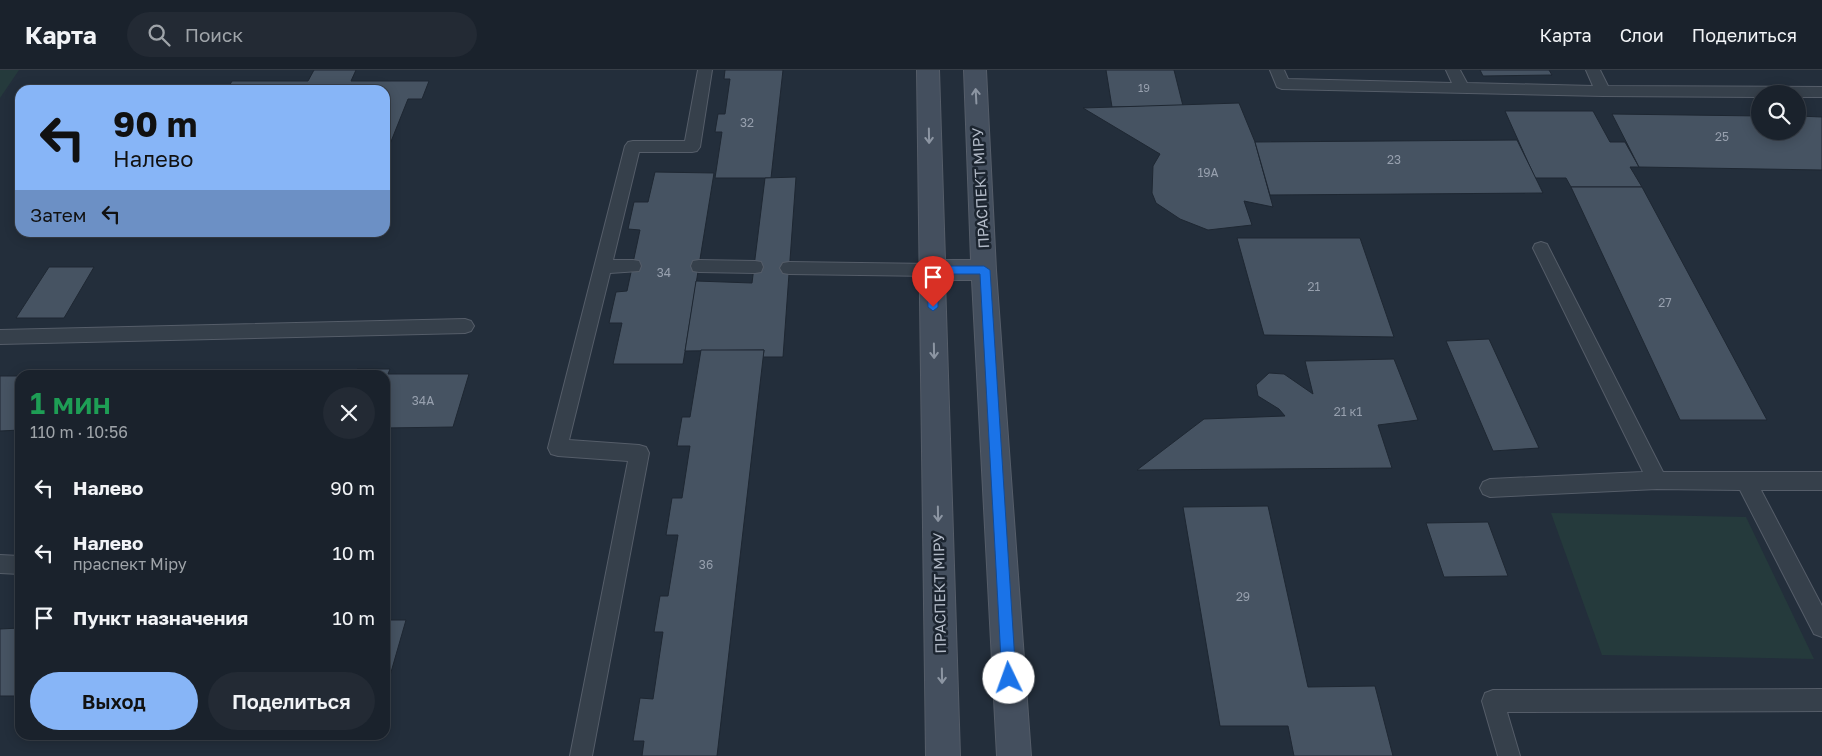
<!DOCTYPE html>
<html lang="ru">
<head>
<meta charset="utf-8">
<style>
  body { margin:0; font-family:"Golos Text",sans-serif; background:#232a34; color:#f1f3f6; height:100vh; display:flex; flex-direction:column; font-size:19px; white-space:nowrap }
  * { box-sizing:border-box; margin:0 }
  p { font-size:16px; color:#9fa4a9 }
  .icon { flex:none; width:28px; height:28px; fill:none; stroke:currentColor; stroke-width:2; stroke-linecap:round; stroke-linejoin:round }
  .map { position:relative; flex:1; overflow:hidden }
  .panel { position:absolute; left:15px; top:300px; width:375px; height:370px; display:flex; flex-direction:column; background:#1a222c; border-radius:15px; box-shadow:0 2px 12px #0003,0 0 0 1px #383f48 }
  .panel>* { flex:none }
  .top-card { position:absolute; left:15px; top:15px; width:375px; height:152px; border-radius:15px; box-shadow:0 2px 12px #0003,0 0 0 1px #383f48; background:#87b5f7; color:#111; overflow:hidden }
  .controls { position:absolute; left:1751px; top:15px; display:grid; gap:10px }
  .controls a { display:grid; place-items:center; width:55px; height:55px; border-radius:50%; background:#1a222c; box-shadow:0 2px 12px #0003,0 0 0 1px #383f48; font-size:25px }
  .pin { position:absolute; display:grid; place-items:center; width:42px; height:42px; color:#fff; margin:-51px -21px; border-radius:50% 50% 50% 0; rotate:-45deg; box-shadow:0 0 5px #0007 }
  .pin .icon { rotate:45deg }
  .me { position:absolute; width:55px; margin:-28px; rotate:357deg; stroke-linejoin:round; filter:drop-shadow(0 0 4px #0008) }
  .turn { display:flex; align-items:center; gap:18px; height:105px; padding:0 15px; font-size:22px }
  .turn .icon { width:65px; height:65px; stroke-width:2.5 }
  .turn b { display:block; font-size:35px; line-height:42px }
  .then { display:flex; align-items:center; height:48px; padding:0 15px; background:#0003; gap:10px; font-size:19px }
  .round { display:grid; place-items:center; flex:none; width:52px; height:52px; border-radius:26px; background:#232a34 }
  .head { display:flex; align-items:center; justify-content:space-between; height:85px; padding:0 15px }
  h1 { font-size:30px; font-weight:600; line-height:38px; color:#1e9e55 }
  .action { display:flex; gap:10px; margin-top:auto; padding:10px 15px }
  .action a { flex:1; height:58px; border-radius:30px; background:#87b5f7; color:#111; font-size:20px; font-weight:600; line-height:58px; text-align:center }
  .action a+a { background:#232a34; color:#f1f3f6 }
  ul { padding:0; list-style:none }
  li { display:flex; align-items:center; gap:15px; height:65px; padding:0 15px }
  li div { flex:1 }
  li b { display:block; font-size:19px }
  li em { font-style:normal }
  header { display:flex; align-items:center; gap:30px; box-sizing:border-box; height:70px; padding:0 25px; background:#1a222c; border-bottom:1px solid #383f48 }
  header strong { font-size:24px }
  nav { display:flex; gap:28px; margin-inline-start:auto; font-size:18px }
  .search { width:350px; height:45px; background:#232a34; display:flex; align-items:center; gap:12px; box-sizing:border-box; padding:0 18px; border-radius:28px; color:#9fa4a9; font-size:19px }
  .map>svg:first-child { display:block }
  .green { fill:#253a3c }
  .building { fill:#465362; stroke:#1e2732 }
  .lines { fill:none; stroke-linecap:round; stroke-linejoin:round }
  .lane-casing { stroke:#555d69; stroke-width:2 }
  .secondary-casing { stroke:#555d69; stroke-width:2 }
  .lane { fill:#36404b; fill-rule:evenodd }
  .secondary { fill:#444f5e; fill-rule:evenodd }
  .oneway { stroke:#8c95a2 }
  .route { fill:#1a73e8; stroke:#114b97 }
  .labels { text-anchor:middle; stroke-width:5; stroke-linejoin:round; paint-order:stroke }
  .far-number-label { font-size:11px; fill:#97a0ae }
  .number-label { font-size:12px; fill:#97a0ae }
  .street-label { font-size:15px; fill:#b2bac7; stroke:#1c2530 }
</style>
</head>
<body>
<header>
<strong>Карта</strong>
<div class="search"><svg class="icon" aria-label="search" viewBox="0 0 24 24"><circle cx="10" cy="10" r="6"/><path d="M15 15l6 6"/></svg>Поиск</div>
<nav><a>Карта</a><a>Слои</a><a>Поделиться</a></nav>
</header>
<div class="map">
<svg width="1822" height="686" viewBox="0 0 1822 686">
  <rect width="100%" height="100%" fill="#232e3b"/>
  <g class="green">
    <polygon points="0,0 19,0 0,28"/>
    <polygon points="1551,443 1746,447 1814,589 1602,585"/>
  </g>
  <g class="building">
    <polygon points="314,0 356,0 351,11 429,11 422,29 408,29 390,74 385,74 385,20 227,20 232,11 308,11"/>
    <polygon points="725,0 783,0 771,108 715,108 722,62 715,62 718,44 725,44 730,9 724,9"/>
    <polygon points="1106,0 1174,0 1183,36 1112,37"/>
    <polygon points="1480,0 1549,0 1552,5 1483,6"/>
    <polygon points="1239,33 1255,72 1273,137 1244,131 1252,155 1208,160 1180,149 1156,133 1152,123 1153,96 1160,84 1083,38"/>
    <polygon points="1505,41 1593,41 1610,72 1625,72 1639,97 1630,97 1642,117 1571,117 1566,108 1535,108"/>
    <polygon points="1612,44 1760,46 1760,61 1798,61 1798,46 1822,47 1822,100 1639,97"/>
    <polygon points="1517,70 1543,123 1270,125 1255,72"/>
    <polygon points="655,102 714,103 683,294 613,294 622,253 609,253 616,222 627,221 640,160 628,159 634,132 648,132"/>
    <polygon points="796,107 783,287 763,287 764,280 685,281 696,211 752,213 765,108"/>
    <polygon points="1571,117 1642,117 1767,350 1680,350"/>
    <polygon points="1237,168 1360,168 1394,267 1264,265"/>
    <polygon points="49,197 94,197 64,248 16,248"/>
    <polygon points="1489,269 1539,378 1493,381 1446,271"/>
    <polygon points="701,280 764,280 717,686 642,686 644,671 633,671 640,628 653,629 663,562 654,562 660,526 668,526 678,465 666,465 672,428 682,428 690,376 677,376 682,347 690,347"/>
    <polygon points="1394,289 1418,350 1378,355 1392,398 1137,400 1204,349 1285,346 1279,339 1258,326 1256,315 1269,303 1284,304 1313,324 1305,291"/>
    <polygon points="357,299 390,299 388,304 469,304 453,357 385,358 385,305 354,305"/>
    <polygon points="112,300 109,305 79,305 82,301"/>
    <polygon points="266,301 297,301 296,305 264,305"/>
    <polygon points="172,302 205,302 203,305 170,305"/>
    <polygon points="0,306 20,306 20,360 0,361"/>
    <polygon points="1268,436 1308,617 1375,616 1393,686 1294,686 1288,656 1220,656 1183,437"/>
    <polygon points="1488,452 1508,506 1444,507 1426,453"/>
    <polygon points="385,550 406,550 385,623"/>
    <polygon points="20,558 20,626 0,626 0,559"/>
  </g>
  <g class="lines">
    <defs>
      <g id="lane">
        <polygon points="698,0 712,0 700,77 697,81 692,82 639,82 613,190 633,190 639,191 641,196 639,201 610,203 569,370 639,375 646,377 649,383 592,686 570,686 628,391 558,386 551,384 548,378 625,76 628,72 633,71 685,71"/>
        <polygon points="1270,0 1284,0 1288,9 1452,13 1446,0 1460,0 1467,13 1593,16 1586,0 1600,0 1608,16 1822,17 1822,27 1798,27 1798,24 1760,24 1760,27 1603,26 1282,19 1277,17"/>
        <polygon points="1541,172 1547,174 1549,178 1663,402 1822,402 1822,420 1761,420 1822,536 1822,567 1814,564 1740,420 1657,419 1490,427 1483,424 1480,418 1483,412 1490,409 1643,402 1533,178 1535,174"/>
        <polygon points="699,190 755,191 761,192 763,197 761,202 755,203 699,202 693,201 691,196 693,191"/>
        <polygon points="789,192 932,194 938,195 941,200 938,205 932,206 789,204 783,203 780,198 783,193"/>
        <polygon points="465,249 471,251 474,256 471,261 465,263 0,274 0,260"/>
        <polygon points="0,485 20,486 20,504 0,503"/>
        <polygon points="1822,619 1822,641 1507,642 1520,686 1498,686 1482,631 1485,623 1493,620"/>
      </g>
      <polygon id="secondary" points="917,0 939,0 945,190 971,190 964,0 986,0 996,200 1031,686 997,686 972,210 945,210 960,686 926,686"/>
    </defs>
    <use href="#lane" class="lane-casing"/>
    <use href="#secondary" class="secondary-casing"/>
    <use href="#lane" class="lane"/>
    <use href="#secondary" class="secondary"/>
  </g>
  <defs><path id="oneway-shaft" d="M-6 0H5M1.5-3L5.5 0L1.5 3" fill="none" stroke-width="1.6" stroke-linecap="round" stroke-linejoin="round" transform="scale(1.25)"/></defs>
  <g class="oneway">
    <use href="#oneway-shaft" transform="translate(976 26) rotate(-93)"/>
    <use href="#oneway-shaft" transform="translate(929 66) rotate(89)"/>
    <use href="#oneway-shaft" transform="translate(934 281) rotate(89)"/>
    <use href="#oneway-shaft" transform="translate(938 444) rotate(89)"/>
    <use href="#oneway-shaft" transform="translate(942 606) rotate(89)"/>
  </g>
  <polygon class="route" points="932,196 984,196 990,200 1016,608 1014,613 1009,615 1004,613 1002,608 980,204 938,204 938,237 933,241 928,237 927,200"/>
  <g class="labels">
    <g class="far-number-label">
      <text x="1144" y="22">19</text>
    </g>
    <g class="number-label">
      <text x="747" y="57">32</text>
      <text x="1722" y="71">25</text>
      <text x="1394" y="94">23</text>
      <text x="1208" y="107">19А</text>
      <text x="664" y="207">34</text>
      <text x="1314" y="221">21</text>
      <text x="1665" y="237">27</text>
      <text x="423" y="335">34А</text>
      <text x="1348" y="346">21 к1</text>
      <text x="706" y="499">36</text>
      <text x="1243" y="531">29</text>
    </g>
    <g class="street-label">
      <text transform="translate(981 118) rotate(-93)" y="5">ПРАСПЕКТ МІРУ</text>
      <text transform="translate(940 523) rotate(-91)" y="5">ПРАСПЕКТ МІРУ</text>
    </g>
  </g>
</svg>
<div class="controls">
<a><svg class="icon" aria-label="search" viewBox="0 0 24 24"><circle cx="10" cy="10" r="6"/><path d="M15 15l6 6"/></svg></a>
</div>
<div class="pin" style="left:933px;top:237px;background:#d93025"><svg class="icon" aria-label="arrive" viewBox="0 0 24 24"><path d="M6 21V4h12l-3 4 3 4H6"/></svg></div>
<svg class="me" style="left:1009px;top:608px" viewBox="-20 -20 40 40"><circle r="19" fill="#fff"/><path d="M0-13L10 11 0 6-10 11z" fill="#1a73e8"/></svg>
<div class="top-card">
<div class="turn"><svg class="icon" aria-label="left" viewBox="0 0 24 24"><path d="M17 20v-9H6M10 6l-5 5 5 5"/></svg><div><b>90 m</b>Налево</div></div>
<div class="then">Затем<svg class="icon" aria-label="left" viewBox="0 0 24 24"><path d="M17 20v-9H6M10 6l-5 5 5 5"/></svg></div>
</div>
<section class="panel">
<div class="head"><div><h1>1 мин</h1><p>110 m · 10:56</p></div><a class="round"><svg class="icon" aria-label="close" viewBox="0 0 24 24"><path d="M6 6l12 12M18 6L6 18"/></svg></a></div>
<ul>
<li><svg class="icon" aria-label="left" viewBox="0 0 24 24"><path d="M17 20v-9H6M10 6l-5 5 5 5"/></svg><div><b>Налево</b></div><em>90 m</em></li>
<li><svg class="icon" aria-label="left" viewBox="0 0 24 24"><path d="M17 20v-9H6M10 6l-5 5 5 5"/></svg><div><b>Налево</b><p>праспект Міру</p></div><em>10 m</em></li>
<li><svg class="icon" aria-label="arrive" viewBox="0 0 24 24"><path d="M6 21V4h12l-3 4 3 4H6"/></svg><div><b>Пункт назначения</b></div><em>10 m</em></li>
</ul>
<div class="action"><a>Выход</a><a>Поделиться</a></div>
</section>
</div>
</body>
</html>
